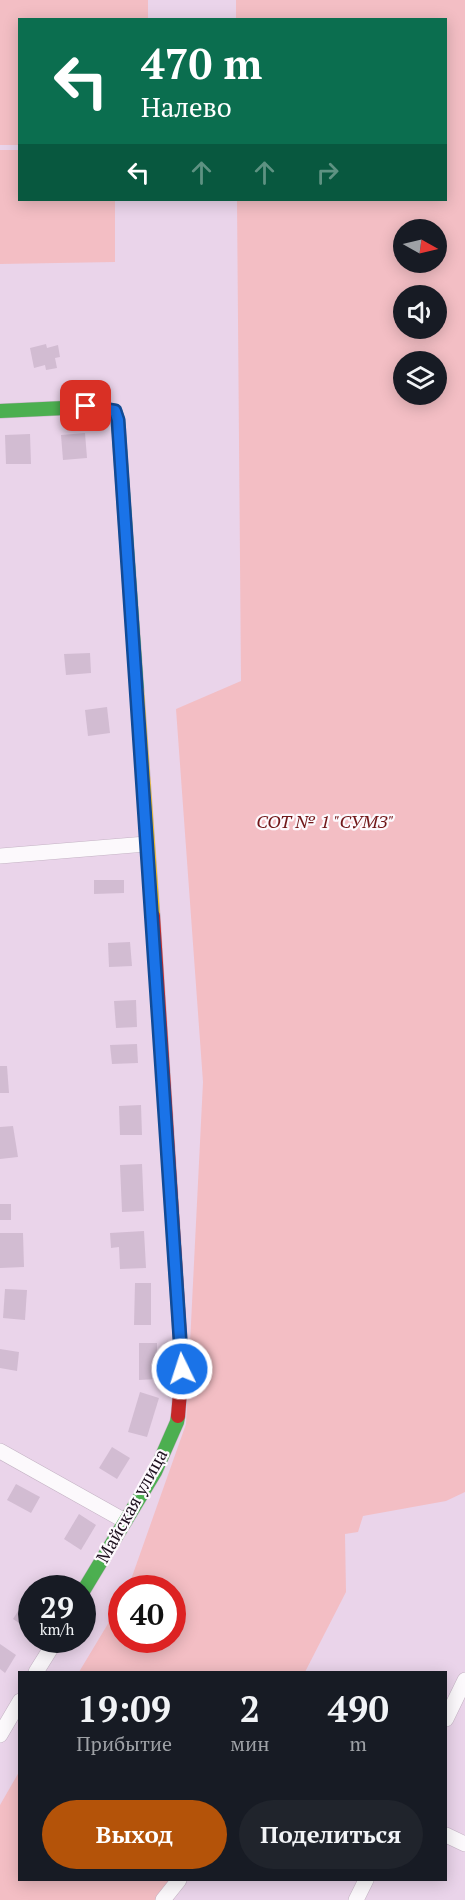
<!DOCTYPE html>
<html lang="ru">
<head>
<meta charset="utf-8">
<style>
  body { margin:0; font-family:"PT Serif",serif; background:#20242c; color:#f1f3f6; height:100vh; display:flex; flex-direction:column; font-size:22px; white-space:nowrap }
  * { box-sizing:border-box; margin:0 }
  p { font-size:20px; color:#9ea1a6 }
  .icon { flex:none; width:33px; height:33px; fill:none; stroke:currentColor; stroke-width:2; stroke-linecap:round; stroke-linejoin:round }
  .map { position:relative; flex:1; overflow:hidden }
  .side { position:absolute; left:18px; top:1671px; width:429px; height:210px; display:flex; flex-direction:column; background:#171b24; border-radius:0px; box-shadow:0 3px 15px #0003 }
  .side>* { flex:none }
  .banner { position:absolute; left:18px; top:18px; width:429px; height:183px; border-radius:0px; box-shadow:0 3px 15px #0003; background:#0b6e4f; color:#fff; overflow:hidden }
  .needle { width:39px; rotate:98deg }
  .controls { position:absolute; left:393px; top:219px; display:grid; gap:12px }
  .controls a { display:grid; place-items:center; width:54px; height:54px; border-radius:50%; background:#171b24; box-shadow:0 3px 15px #0003; font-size:30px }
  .speed { position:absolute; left:18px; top:1575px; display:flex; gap:12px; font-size:30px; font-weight:700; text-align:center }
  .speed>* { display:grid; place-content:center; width:78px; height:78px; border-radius:50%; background:#171b24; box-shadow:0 3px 15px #0003; line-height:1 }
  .speed small { font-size:15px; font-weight:400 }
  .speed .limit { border:9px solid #d22; background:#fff; color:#111 }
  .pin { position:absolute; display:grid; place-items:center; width:51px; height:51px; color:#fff; margin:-26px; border-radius:12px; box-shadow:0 3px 9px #0006 }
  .me { position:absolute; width:66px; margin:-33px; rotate:356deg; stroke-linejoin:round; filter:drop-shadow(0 0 4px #0008) }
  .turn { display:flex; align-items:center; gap:21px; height:126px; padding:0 24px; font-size:27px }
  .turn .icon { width:78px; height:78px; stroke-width:2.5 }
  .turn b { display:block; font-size:42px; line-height:51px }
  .lanes { display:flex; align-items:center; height:57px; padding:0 24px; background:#0003; justify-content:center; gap:30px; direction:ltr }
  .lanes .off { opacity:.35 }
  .eta { display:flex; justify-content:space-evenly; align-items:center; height:102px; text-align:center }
  .eta b { font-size:36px; font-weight:800; line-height:42px }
  .primary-button { display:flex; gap:12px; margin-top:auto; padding:12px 24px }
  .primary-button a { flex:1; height:69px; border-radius:36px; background:#b45309; color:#fff; font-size:24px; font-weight:800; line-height:69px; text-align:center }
  .primary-button a+a { background:#20242c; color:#f1f3f6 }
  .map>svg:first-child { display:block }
  .green { fill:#f3bec4; fill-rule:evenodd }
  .building { fill:#d2bcd2 }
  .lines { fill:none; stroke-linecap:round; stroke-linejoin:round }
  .street-casing { stroke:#c4b3c4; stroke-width:16 }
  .fast-casing { stroke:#c4b3c4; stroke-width:15 }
  .slow-casing { stroke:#c4b3c4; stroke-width:15 }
  .jam-casing { stroke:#c4b3c4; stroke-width:15 }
  .street { stroke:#fcf9fc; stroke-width:15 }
  .fast { stroke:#4caf50; stroke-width:14 }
  .slow { stroke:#ffc107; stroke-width:14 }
  .jam { stroke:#c62828; stroke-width:14 }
  .route-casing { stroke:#114b97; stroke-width:15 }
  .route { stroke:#1a73e8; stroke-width:10 }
  .labels { text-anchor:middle; stroke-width:4.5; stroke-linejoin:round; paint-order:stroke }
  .park-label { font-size:18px; font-style:italic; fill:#711719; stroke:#fdf9fd }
  .street-label { font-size:18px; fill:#1d101e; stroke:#fdf9fd }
</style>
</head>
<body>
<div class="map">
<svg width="465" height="1900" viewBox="0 0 465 1900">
  <rect width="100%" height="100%" fill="#ead4ea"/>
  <g class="green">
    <polygon points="0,0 148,0 148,19 20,20 19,145 0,145"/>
    <path d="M236 0H465V1492L446 1501 363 1516 358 1532 345 1534 346 1592 305 1672H79L121 1602 122 1640H172V1588H128L186 1424 203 1082 176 709 241 681 237 200H446V20L236 19ZM404 230H436V262H404ZM404 296H436V328H404ZM404 362H436V394H404Z"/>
    <polygon points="0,150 19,150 20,200 115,200 115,262 0,264"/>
    <polygon points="19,1772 20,1880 173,1880 158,1900 0,1900 0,1805"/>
  </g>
  <g class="building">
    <polygon points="46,344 47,348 58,345 60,357 55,358 57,368 46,370 45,365 34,368 30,348"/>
    <polygon points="85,433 87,458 63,460 61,435"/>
    <polygon points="30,434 31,464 6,464 5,435"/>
    <polygon points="90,653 91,673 66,675 64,654"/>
    <polygon points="107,707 110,733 88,736 85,710"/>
    <polygon points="94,880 124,880 124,893 94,894"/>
    <polygon points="130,942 132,966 109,967 108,943"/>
    <polygon points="136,1000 137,1027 116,1028 114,1001"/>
    <polygon points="137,1044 138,1063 112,1064 110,1045"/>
    <polygon points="0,1066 7,1066 9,1093 0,1093"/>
    <polygon points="141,1105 142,1135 120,1135 119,1106"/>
    <polygon points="13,1126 18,1157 0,1159 0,1127"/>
    <polygon points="142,1164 144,1211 122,1212 120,1165"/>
    <rect x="0" y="1204" width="11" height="16"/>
    <polygon points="144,1231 146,1268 120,1269 119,1247 111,1248 110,1233"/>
    <polygon points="0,1233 23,1233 24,1267 0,1268"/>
    <polygon points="135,1283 151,1283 151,1325 134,1325"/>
    <polygon points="5,1289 27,1290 25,1320 3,1318"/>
    <polygon points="139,1343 157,1343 157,1379 139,1380"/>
    <polygon points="0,1349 19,1352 17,1371 0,1368"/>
    <polygon points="140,1392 159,1398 147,1437 128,1432"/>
    <polygon points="112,1447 130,1458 117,1479 99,1468"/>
    <polygon points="16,1484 40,1497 31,1513 7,1500"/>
    <polygon points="79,1514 96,1525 81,1550 64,1539"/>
    <polygon points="32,1589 32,1628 30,1630 13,1619"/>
    <polygon points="0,1644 16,1655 5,1673 0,1669"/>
  </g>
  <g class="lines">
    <defs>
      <g id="street">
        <polyline points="0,856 146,844"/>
        <polyline points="0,1451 125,1521"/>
        <polyline points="36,1672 56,1640"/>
        <polyline points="446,1719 465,1680"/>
        <polyline points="0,1735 20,1701"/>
        <polyline points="446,1835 465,1844"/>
        <polyline points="163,1900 179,1880"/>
        <polyline points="356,1900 366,1880"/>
      </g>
      <g id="fast">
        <polyline points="0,411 86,407 115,411 118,420 137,691"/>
        <polyline points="82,1593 155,1472 177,1422 178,1416"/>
      </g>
      <polyline id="slow" points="137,691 153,916"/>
      <polyline id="jam" points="153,916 182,1369 178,1416"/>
    </defs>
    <use href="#street" class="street-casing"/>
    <use href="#fast" class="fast-casing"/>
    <use href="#slow" class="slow-casing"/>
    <use href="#jam" class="jam-casing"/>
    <use href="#street" class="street"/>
    <use href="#fast" class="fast"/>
    <use href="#slow" class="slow"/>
    <use href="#jam" class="jam"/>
  </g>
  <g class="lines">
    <defs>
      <path id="route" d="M86 406 115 411 118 420C140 737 161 1053 182 1369"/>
    </defs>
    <use href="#route" class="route-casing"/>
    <use href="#route" class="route"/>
  </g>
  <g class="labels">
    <g class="park-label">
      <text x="325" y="828">СОТ № 1 "СУМЗ"</text>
    </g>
    <g class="street-label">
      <text transform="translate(132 1506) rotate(-61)" y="6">Майская улица</text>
    </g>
  </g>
</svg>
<div class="controls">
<a><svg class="needle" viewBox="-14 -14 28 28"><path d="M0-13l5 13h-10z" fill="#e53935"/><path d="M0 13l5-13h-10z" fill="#9ea1a6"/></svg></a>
<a><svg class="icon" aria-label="sound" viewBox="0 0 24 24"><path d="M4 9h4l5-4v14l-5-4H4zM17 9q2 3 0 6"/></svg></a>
<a><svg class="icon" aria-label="layers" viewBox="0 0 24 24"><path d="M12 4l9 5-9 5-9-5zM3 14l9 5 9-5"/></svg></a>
</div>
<div class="speed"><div>29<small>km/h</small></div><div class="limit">40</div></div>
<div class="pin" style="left:86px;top:406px;background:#d93025"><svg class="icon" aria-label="arrive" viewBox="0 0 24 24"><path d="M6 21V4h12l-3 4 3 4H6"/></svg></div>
<svg class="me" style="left:182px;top:1369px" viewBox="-20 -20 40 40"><circle r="17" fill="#1a73e8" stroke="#fff" stroke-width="3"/><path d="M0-11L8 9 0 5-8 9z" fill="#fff"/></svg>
<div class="banner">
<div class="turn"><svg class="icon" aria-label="left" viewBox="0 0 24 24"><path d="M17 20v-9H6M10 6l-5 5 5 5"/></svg><div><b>470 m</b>Налево</div></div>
<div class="lanes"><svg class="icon" aria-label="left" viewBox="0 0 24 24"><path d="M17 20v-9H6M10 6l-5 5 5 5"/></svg><svg class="icon off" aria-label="ahead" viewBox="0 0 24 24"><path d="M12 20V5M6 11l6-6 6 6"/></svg><svg class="icon off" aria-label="ahead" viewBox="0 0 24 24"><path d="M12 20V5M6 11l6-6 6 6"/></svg><svg class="icon off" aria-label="right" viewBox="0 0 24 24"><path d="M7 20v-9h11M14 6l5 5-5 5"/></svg></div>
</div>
<section class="side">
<div class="eta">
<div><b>19:09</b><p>Прибытие</p></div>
<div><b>2</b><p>мин</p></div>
<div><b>490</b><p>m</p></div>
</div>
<div class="primary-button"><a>Выход</a><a>Поделиться</a></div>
</section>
</div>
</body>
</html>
